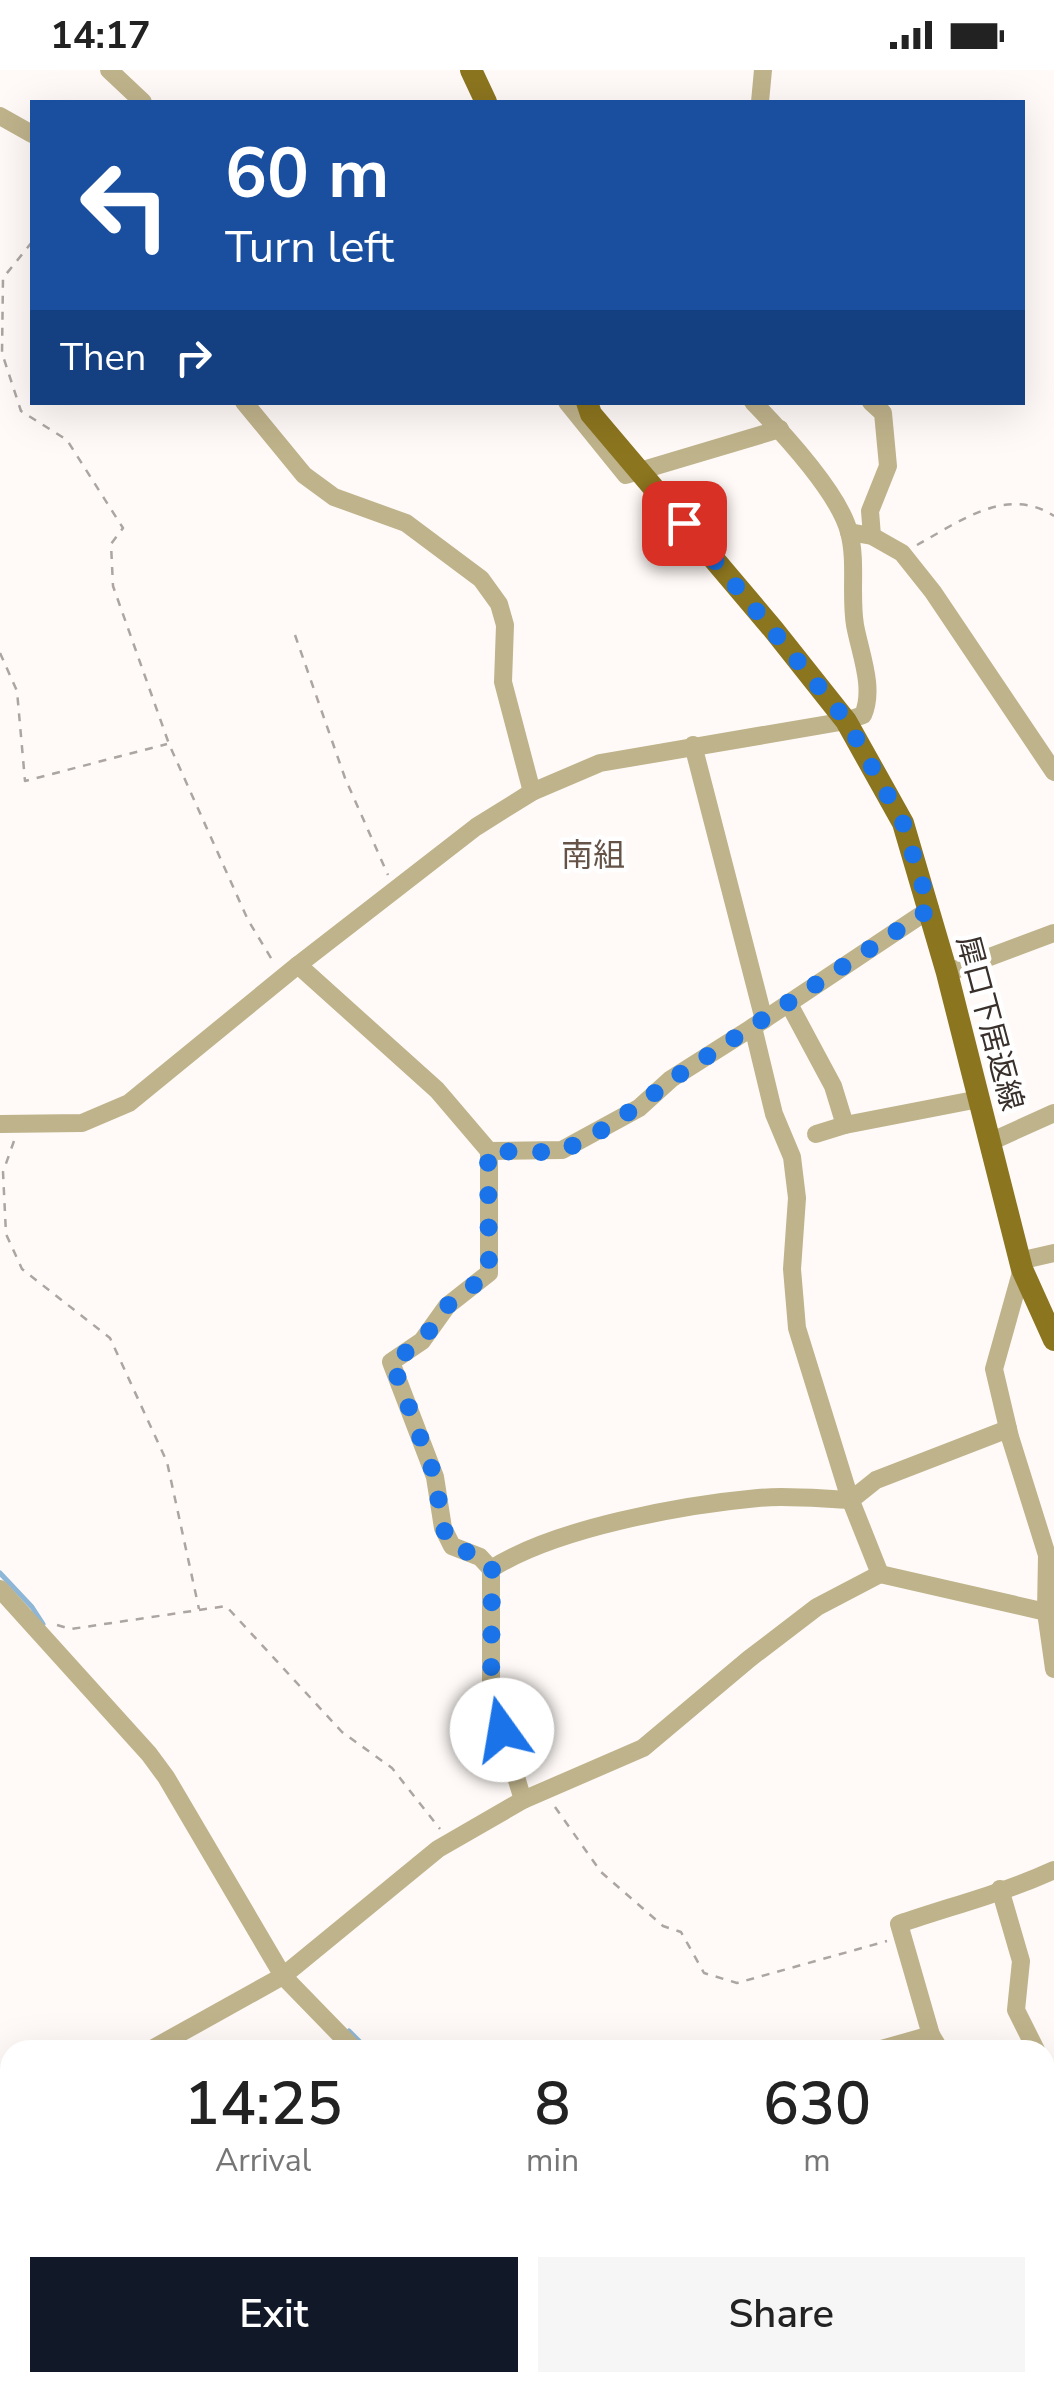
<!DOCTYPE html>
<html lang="en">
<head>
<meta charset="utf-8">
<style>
  body { margin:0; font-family:"Nunito Sans","Noto Sans JP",sans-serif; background:#f6f6f6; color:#222; height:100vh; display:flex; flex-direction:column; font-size:38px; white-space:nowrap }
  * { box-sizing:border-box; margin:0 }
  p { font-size:32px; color:#767676 }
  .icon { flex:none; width:55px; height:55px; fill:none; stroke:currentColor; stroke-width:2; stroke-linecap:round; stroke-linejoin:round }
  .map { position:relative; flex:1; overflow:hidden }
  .sheet { position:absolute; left:0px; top:1970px; width:1055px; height:352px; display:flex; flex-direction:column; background:#fff; border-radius:30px 30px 0 0; box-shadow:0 10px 40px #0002 }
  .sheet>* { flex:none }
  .hud { position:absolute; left:30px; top:30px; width:995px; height:305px; border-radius:0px; box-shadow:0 10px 40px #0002; background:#1a4fa0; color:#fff; overflow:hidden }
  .pin { position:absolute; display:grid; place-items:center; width:85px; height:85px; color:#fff; margin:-42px; border-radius:20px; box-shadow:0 5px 15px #0006 }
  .me { position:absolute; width:110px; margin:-55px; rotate:347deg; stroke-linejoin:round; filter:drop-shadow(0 0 8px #0008) }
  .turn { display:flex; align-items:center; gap:35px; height:210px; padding:0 30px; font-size:45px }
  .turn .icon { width:130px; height:130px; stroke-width:2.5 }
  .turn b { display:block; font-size:70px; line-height:85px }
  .then { display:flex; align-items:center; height:95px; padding:0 30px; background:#0003; gap:20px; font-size:38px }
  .eta { display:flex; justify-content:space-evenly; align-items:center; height:170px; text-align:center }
  .eta b { font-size:60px; font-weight:600; line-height:70px }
  .primary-button { display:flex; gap:20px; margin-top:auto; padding:20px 30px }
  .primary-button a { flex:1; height:115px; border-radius:0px; background:#111827; color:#fff; font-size:40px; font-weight:600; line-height:115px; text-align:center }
  .primary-button a+a { background:#f6f6f6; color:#222 }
  .status { display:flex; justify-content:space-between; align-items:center; height:70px; padding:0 50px; background:#fff; direction:ltr }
  .status svg { height:28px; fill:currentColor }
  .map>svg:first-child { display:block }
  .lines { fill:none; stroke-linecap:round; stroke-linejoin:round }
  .stream { stroke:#8eb6d6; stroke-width:5 }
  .path { stroke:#aca5a2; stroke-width:2.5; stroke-dasharray:8 8; stroke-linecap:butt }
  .minor { stroke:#bfb38b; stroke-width:18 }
  .major { stroke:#8c751f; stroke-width:22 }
  .route { stroke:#1a73e8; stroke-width:18; stroke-dasharray:0 32.4 }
  .labels { text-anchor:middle; stroke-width:9; stroke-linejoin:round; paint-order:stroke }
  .street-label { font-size:30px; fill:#39302b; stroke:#fff }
  .neighbourhood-label { font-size:32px; fill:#665348; stroke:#fff }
</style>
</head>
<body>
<div class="status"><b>14:17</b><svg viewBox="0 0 49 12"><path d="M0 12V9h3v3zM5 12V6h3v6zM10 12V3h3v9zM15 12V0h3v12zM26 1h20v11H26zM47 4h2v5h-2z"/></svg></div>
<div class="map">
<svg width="1054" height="2321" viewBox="0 0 1054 2321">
  <rect width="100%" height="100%" fill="#fffaf7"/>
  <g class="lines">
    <g class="stream">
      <polyline points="0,1503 32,1537 43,1554"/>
      <polyline points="349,1961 368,1980"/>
    </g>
    <g class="path">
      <polyline points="32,172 3,208 2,283 21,341 67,370 123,458 111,474 113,516 169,674 248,850 274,893"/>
      <path d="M917 475C959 452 1007 415 1054 446"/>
      <polyline points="295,565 345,708 388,805"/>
      <polyline points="0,583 17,621 25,711 167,674"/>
      <polyline points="14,1071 3,1102 6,1164 22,1199 110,1268 167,1392 199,1539"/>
      <polyline points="57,1555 71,1559 226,1536 342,1662 392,1698 440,1759"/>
      <polyline points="555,1737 601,1802 663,1856 681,1862 704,1903 737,1913 887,1871"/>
      <polyline points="238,2312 240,2321"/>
      <polyline points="17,2321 31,2312"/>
      <polyline points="422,2321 428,2312"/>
    </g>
    <g class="minor">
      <polyline points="109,0 143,32"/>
      <polyline points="760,32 763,0"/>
      <polyline points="0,46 32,64"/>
      <polyline points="244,332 304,405 334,427 406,453 481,509 499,534 505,555 503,612 532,722"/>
      <polyline points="567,332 626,405 780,359"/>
      <polyline points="871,332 883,343 888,396 870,441 872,466"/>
      <polyline points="849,462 872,466 902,483 933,522 1054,702"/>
      <polyline points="693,675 764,950"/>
      <polyline points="298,895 437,1020 489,1081"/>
      <polyline points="947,903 1054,863"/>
      <polyline points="789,934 833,1016 845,1055"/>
      <path d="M0 1054 82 1053 129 1033 298 895 476 757 532 722 600 693 846 651 863 645C875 618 860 583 855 555 850 525 857 491 849 462 839 423 782 362 753 332"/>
      <polyline points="816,1064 845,1055 979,1029"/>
      <polyline points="990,1072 1054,1043"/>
      <polyline points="1019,1191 1054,1183"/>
      <polyline points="1022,1199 994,1299 1010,1367 1047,1485 1046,1542 1054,1599"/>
      <path d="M491 1499C555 1458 682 1435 758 1428 788 1425 821 1429 851 1430L876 1410 1008 1359"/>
      <polyline points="880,1504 849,1426 797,1258 792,1199 797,1128 792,1087 774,1044 753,957 930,839"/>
      <polyline points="0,1519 149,1684 166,1707 283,1906 355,1980"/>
      <polyline points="523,1730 491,1625 491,1499 480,1487 452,1476 443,1458 435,1407 391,1292 422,1271 447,1236 489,1203 489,1081 562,1080 639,1038 671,1009 753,957"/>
      <polyline points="1000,1819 1021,1891 1016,1940 1036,1980"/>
      <polyline points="150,1980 283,1906 438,1779 523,1730 643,1678 749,1589 817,1537 880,1504 1046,1542"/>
      <polyline points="878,1980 931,1965"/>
      <path d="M940 1980 931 1965 899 1854C951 1836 1004 1823 1054 1800"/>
      <polyline points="1045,1999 1054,2018"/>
      <polyline points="1045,2048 1054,2044"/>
      <polyline points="0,2055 10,2050"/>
      <polyline points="1045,2195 1054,2216"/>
      <polyline points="743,2312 750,2321"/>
      <polyline points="898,2312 905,2321"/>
    </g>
    <g class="major">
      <polyline points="471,0 486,32"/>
      <polyline points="587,332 591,344 773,559 846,651 903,753 947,903 1022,1199 1054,1270"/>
    </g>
  </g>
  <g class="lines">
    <path class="route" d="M502 1660 491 1626 492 1498 480 1487 452 1476 443 1458 435 1407 392 1292 422 1271 447 1236 489 1203 488 1081C511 1081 537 1084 559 1080 587 1075 648 1029 671 1010L930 839 903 753 846 650 684 453"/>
  </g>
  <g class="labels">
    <g class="street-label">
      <text transform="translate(990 953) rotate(75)" y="10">犀口下居返線</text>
    </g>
    <g class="neighbourhood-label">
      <text x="593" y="796">南組</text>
    </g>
  </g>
</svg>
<div class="pin" style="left:684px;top:453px;background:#d93025"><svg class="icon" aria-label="arrive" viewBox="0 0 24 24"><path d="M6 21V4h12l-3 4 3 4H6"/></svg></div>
<svg class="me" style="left:502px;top:1660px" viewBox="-20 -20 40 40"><circle r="19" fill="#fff"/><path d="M0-13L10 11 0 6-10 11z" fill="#1a73e8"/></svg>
<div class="hud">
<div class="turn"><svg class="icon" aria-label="left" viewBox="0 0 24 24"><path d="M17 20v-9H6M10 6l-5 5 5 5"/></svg><div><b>60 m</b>Turn left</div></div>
<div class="then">Then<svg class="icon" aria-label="right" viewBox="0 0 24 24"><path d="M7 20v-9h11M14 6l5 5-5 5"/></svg></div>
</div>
<section class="sheet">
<div class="eta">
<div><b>14:25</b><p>Arrival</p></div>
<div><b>8</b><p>min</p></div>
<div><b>630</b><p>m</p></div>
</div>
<div class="primary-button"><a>Exit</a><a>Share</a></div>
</section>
</div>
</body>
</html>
